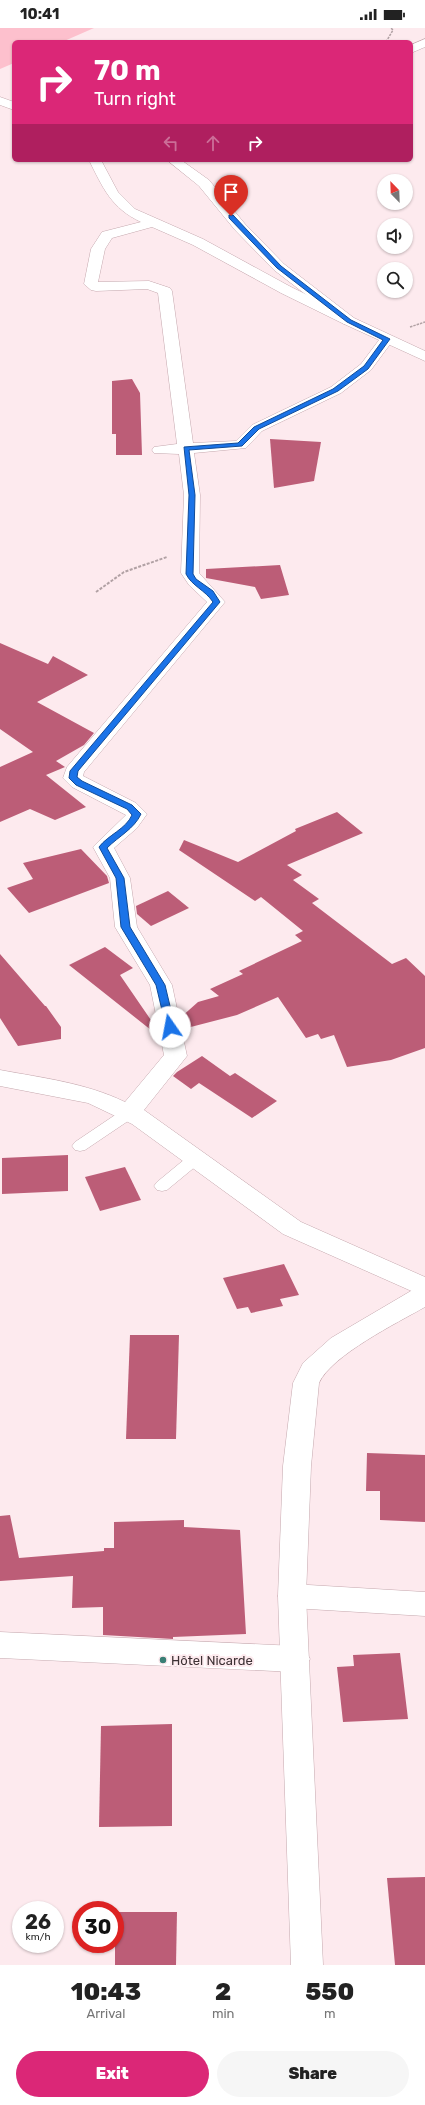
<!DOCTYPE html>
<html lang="en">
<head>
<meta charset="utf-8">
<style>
  body { margin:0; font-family:Rubik,sans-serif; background:#f6f6f6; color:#222; height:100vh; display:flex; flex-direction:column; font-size:15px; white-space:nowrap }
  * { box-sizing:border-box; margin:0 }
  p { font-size:13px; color:#767676 }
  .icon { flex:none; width:22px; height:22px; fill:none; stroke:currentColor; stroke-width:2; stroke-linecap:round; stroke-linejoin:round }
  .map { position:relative; height:1937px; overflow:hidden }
  .panel { display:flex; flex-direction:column; background:#fff; flex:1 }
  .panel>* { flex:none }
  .guide { position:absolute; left:12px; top:12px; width:401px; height:122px; border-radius:6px; box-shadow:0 1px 3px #0004; background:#db2777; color:#fff; overflow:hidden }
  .needle { width:26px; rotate:337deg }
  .buttons { position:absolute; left:377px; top:146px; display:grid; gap:8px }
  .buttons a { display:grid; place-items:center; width:36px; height:36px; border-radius:50%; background:#fff; box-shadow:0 1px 3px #0004; font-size:20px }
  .speed { position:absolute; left:12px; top:1873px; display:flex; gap:8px; font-size:20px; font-weight:700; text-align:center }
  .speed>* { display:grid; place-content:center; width:52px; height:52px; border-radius:50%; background:#fff; box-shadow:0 1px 3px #0004; line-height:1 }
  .speed small { font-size:10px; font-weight:400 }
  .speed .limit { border:6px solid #d22; background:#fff; color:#111 }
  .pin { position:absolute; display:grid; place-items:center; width:34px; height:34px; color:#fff; margin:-41px -17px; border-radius:50% 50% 50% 0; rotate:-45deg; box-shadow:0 0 4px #0007 }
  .pin .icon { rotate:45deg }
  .me { position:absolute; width:44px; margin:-22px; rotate:348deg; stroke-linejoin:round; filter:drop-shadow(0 0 3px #0008) }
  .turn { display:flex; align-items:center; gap:14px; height:84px; padding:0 16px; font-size:18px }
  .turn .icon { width:52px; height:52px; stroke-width:2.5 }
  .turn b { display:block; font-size:28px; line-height:34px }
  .lanes { display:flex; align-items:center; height:38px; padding:0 16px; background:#0003; justify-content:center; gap:20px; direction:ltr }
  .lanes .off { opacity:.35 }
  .eta { display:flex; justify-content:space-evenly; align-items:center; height:68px; text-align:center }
  .eta b { font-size:24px; font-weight:800; line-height:28px }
  .button { display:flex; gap:8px; margin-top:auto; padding:8px 16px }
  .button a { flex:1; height:46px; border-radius:24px; background:#db2777; color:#fff; font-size:16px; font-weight:800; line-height:46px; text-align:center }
  .button a+a { background:#f6f6f6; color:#222 }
  .status { display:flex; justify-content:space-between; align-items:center; height:28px; padding:0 20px; background:#fff; direction:ltr }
  .status svg { height:11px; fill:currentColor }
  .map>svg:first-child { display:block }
  .green { fill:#fdc0cd }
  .building { fill:#bc5d77 }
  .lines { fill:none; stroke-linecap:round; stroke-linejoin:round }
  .lane-casing { stroke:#c5a8ae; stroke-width:1 }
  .street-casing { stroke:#c5a8ae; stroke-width:1 }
  .secondary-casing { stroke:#c5a8ae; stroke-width:1 }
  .path-far1 { stroke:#b1a1a4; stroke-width:1.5; stroke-dasharray:2.5 1; stroke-linecap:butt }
  .path { stroke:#b1a1a4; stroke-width:2; stroke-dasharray:3 1.5; stroke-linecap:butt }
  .lane { fill:#fff; fill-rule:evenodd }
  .street { fill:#fff; fill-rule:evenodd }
  .secondary { fill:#fff; fill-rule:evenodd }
  .route { fill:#1a73e8; stroke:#114b97 }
  .poi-dot { fill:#397f75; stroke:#fdeaee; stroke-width:1.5 }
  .labels { text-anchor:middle; stroke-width:4; stroke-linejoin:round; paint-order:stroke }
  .near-poi-label { font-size:13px; fill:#3d3134; stroke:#fdeaee; text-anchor:start }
</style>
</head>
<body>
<div class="status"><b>10:41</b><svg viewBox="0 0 49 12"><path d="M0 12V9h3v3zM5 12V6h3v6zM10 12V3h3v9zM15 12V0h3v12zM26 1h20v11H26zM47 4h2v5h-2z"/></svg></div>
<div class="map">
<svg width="425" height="1937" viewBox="0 0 425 1937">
  <rect width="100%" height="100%" fill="#fdeaee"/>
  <polygon class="green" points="0,0 94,0 62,14 14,14 14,35 0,41"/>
  <g class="building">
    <polygon points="132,351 140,365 142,427 116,427 116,406 112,406 112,353"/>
    <polygon points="270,411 321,414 314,453 274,460"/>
    <polygon points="280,537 289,567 261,571 255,559 206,550 206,541"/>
    <polygon points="0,615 48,636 53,628 88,647 37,674 94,705 84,717 56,733 65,739 46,747 86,779 55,792 30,781 0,794 0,739 33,724 0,701"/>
    <polygon points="337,784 363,805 287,837 302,847 293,852 319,871 312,875 392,936 406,930 425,948 425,1020 391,1032 347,1039 334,1007 321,1011 318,1006 306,1010 278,969 237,987 183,1001 180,990 198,974 219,968 210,961 243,946 239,943 302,913 295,907 303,903 261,869 255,873 179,822 184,812 238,834 296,803 295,801"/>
    <polygon points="81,821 107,848 109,855 29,885 7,860 33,851 23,835"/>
    <polygon points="168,863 189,880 151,898 137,886 136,878"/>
    <polygon points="105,919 133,940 120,947 155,998 151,1002 69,937"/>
    <polygon points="0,926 45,978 46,978 61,999 61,1011 18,1018 0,990"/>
    <polygon points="202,1028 230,1048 235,1045 277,1073 252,1090 199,1055 191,1061 173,1048 177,1044"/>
    <polygon points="68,1127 68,1163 2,1166 2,1130"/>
    <polygon points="125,1139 141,1172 100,1183 85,1149"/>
    <polygon points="284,1236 299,1267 280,1271 283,1278 251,1285 248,1279 237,1281 223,1250"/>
    <polygon points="130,1307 179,1307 176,1411 126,1411"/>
    <polygon points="367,1425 425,1427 425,1494 380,1492 380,1463 366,1463"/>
    <polygon points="10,1487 19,1530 104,1523 104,1520 114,1520 114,1494 184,1492 184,1499 240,1502 246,1606 173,1609 173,1611 103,1607 103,1579 72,1580 73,1548 0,1553 0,1488"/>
    <polygon points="400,1625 408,1691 343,1694 337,1639 354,1638 353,1627"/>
    <polygon points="172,1696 172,1798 99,1799 101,1698"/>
    <polygon points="425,1849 425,1937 395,1937 387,1850"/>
    <polygon points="115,1884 177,1884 176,1937 115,1937"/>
  </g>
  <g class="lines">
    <defs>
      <g id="lane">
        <polygon points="129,1080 134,1081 136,1085 134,1089 85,1122 80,1123 75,1122 72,1118 75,1114 124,1081"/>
        <polygon points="196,1125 201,1126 204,1130 201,1134 167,1162 162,1163 157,1162 154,1158 157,1154 191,1126"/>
      </g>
      <g id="street">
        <polygon points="0,69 14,74 14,82 0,77"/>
        <path d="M89 132H101L118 164 135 181 203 211 291 259 354 290 356 293 354 296H344L281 265 193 217 152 199 112 210 105 221 98 254 149 253 170 260 172 263 193 415 236 413 252 397 331 359 361 336 382 308H392L394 311 371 342 341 365 262 403 246 420 194 425 200 467 199 545 225 574 84 744 83 748 136 775 147 786 137 800 114 820 130 850 137 899 172 957 187 1028 144 1082 301 1194 425 1249V1269L283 1206 132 1096 88 1075 0 1058V1042C43 1050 86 1055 125 1074L164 1027 150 957 115 899 110 850 93 819 126 787 72 759 63 750 67 739 207 574 189 557 181 545 184 467 179 426 154 425 152 422 154 419 177 416 158 265 147 261 96 263 91 262 84 256 91 221 102 204 141 194C111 180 103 160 89 132Z"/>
        <polygon points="292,1556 425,1564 425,1588 292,1580 282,1577 278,1568 282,1559"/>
        <polygon points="0,1604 295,1618 305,1622 310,1631 305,1640 295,1644 0,1630"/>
      </g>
      <g id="secondary">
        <polygon points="425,11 425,19 411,25 411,17"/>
        <polygon points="167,132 181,132 209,152 245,196 284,236 354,290 425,323 425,333 344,296 274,242 235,202 199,158"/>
        <path d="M425 1258V1279C397 1295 332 1327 319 1355L311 1438 306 1568 323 1937H291L278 1568 283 1438 293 1355 303 1335 331 1310 416 1260Z"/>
      </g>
    </defs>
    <use href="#lane" class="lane-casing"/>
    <use href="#street" class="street-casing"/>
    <use href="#secondary" class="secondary-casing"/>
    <g class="path-far1">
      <polyline points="386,14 393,2 391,0"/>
      <polyline points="410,299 425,294"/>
    </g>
    <polyline class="path" points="96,564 124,544 167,529"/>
    <use href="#lane" class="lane"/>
    <use href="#street" class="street"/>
    <use href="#secondary" class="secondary"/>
  </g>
  <path class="route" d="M229 187H233L281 238 351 292 390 311 368 341 338 363 259 401 242 418 189 422 195 467 193 546 196 551 213 563 220 574 78 743 77 749 82 753 132 777 141 786C134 801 119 808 107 820L124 850 130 899 165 957 175 999 170 1002 166 999 156 957 121 899 116 850 99 819C108 807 126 801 132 787L127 781 76 757 69 750 70 743 213 574C205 562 192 558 186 546L189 467 184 419 238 415 254 399 333 361 364 338 383 312 347 294 277 240 229 190Z"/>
  <circle class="poi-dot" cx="163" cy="1632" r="4"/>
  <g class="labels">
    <g class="near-poi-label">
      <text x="171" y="1637">Hôtel Nicarde</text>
    </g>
  </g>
</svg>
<div class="buttons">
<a><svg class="needle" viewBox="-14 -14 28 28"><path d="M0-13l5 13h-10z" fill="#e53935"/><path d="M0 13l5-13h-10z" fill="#767676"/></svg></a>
<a><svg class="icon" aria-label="sound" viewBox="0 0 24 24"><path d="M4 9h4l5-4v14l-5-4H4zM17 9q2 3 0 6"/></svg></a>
<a><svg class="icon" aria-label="search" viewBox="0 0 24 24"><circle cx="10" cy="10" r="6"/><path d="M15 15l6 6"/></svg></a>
</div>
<div class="speed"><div>26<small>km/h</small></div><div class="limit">30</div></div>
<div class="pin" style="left:231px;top:188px;background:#d93025"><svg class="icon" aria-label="arrive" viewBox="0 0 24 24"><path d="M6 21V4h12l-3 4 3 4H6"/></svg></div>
<svg class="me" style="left:170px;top:999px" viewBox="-20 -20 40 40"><circle r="19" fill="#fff"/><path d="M0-13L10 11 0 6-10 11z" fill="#1a73e8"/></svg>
<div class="guide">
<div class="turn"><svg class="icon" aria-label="right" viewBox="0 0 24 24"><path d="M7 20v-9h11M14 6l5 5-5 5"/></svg><div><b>70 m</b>Turn right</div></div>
<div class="lanes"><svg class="icon off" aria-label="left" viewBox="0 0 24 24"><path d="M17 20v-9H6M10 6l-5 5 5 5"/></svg><svg class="icon off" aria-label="ahead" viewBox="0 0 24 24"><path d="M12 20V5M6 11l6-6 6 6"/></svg><svg class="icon" aria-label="right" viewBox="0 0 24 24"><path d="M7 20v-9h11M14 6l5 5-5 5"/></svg></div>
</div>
</div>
<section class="panel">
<div class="eta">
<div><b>10:43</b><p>Arrival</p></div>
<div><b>2</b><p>min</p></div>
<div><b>550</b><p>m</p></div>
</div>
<div class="button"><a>Exit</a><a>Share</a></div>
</section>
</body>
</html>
